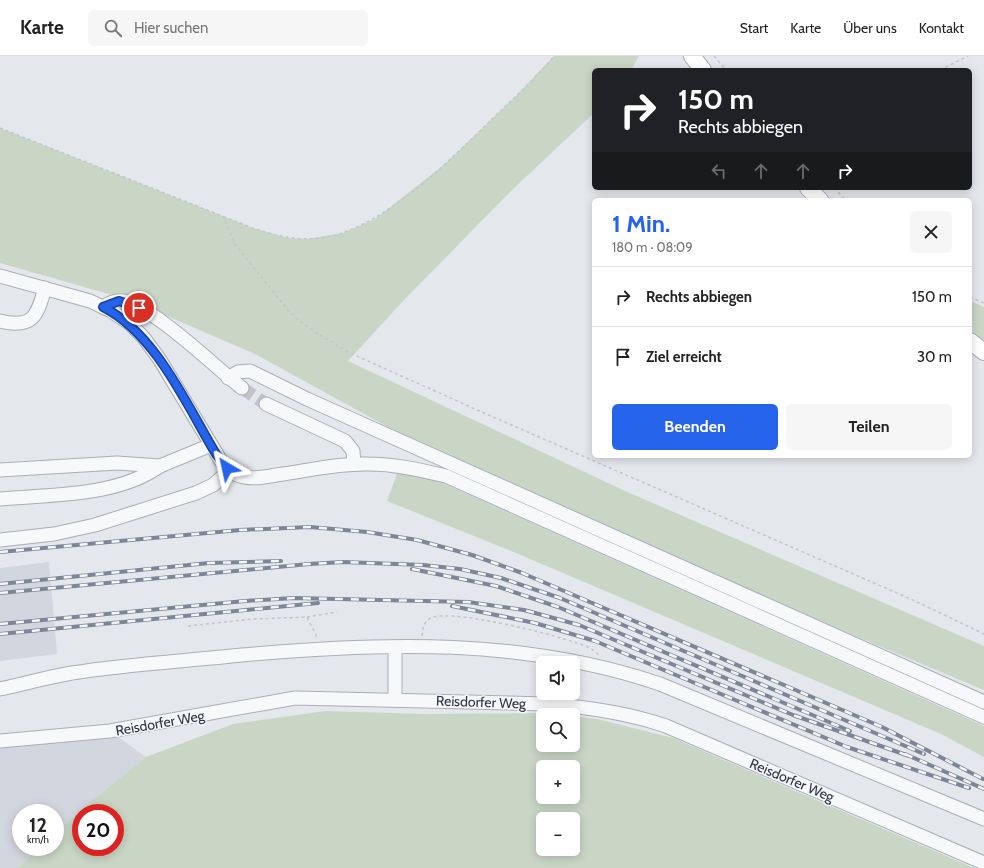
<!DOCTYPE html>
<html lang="de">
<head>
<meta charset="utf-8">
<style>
  body { margin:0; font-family:Cabin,sans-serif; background:#f6f6f6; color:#222; height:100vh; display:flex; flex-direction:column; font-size:15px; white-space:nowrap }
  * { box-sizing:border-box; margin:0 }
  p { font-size:13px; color:#767676 }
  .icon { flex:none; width:22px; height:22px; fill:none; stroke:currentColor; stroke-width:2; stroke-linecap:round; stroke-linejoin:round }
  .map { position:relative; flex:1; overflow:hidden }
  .details { position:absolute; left:592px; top:142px; width:380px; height:260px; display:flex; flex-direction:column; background:#fff; border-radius:6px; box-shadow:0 2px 10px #0003 }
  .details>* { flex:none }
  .top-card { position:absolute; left:592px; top:12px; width:380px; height:122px; border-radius:6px; box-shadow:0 2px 10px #0003; background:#202124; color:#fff; overflow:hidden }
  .fabs { position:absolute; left:536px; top:600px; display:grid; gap:8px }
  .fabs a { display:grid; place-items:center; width:44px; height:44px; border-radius:6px; background:#fff; box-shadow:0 2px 10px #0003; font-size:20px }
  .speed { position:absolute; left:12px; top:748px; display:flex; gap:8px; font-size:20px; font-weight:700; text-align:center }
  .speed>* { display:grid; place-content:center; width:52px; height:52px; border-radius:50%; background:#fff; box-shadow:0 2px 10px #0003; line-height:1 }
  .speed small { font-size:10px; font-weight:400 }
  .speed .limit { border:6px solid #d22; background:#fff; color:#111 }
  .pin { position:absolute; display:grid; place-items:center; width:34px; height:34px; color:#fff; margin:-17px; border:2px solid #fff; border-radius:50%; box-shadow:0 1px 4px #0007 }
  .me { position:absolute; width:44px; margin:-22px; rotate:324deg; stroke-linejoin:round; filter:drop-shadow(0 0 3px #0008) }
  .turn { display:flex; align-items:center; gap:14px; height:84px; padding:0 20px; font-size:18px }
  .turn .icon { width:52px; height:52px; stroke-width:2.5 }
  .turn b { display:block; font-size:28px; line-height:34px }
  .lanes { display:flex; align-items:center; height:38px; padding:0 20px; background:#0003; justify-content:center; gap:20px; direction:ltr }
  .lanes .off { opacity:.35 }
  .round { display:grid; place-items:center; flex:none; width:42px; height:42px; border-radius:6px; background:#f6f6f6 }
  .overview { display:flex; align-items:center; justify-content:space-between; height:68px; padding:0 20px }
  h1 { font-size:24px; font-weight:800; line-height:30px; color:#2563eb }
  .cta { display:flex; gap:8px; margin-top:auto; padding:8px 20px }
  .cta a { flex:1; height:46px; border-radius:6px; background:#2563eb; color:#fff; font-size:16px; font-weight:800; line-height:46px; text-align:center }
  .cta a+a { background:#f6f6f6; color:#222 }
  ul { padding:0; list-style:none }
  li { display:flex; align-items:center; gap:12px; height:60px; padding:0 20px; border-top:1px solid #e0e0e0 }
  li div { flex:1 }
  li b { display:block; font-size:15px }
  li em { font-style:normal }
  header { display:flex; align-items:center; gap:24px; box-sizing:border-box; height:56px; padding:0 20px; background:#fff; border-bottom:1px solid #e0e0e0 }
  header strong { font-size:19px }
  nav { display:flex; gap:22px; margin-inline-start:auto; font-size:14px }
  .search { width:280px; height:36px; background:#f6f6f6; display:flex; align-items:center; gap:10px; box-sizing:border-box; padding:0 14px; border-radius:6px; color:#767676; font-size:15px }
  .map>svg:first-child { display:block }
  .built { fill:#d2d6de }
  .green { fill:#c9d6c5; fill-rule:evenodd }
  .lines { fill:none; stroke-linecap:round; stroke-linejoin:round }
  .minor-tunnel { stroke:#bfc3cb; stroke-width:13; stroke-dasharray:13 6; stroke-linecap:butt }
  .minor-casing { stroke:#a9aeb7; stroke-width:15 }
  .major-casing { stroke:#a3abb8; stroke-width:18 }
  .path { stroke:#c2c5cb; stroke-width:1.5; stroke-dasharray:3 3; stroke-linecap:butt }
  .minor { stroke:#f7f8fa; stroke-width:13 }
  .major { stroke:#fff; stroke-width:16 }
  .rail-casing { stroke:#7d8696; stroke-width:4 }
  .rail { stroke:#f4f6f9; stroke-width:2.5; stroke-dasharray:8; stroke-linecap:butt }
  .route-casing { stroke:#184099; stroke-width:10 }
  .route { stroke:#2563eb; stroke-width:7 }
  .labels { text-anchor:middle; stroke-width:3; stroke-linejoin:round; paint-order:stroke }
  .street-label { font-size:14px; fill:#2b3445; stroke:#f4f6f9 }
</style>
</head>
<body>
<header>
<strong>Karte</strong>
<div class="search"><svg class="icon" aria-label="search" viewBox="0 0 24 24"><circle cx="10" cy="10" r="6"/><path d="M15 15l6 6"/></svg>Hier suchen</div>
<nav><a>Start</a><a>Karte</a><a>Über uns</a><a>Kontakt</a></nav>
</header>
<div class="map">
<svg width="984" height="812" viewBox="0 0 984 812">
  <rect width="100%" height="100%" fill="#e4e7ec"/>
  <g class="built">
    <polygon points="49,506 57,598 0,605 0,512"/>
    <polygon points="110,675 146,701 90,746 55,777 55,757 21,757 21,791 40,791 17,812 0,812 0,685"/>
  </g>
  <g class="green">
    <polygon points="554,0 639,0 631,14 594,14 594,57 513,133 404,244 348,305 625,435 984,590 984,634 739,531 408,382 255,298 130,244 0,207 0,72 250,171 288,182 307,183 343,177 375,163 445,108 513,43"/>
    <polygon points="970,245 984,251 984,285 970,273"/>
    <polygon points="398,415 434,423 984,670 984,701 941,678 516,497 387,445"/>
    <path d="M326 655 424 658 547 657 563 659H543V689H573V660L597 663 673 682 974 812H17L40 791H55V777L90 746 146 701 233 668ZM543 711H573V741H543ZM81 757H115V791H81ZM543 763H573V793H543Z"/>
  </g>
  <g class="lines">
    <polyline class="minor-tunnel" points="242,332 266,348"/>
    <defs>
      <g id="minor">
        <path d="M0 220 90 245 111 255 129 267 144 282 160 304 221 405C225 411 230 417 237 419 252 425 268 420 283 418 311 414 340 407 368 408 395 408 420 414 446 420L984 661"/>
        <path d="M103 251C109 247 115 244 123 245 153 250 215 311 242 332"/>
        <path d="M0 265C33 273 37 260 45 232"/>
        <polyline points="228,322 238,316 250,315 307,343 984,646"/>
        <polyline points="266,348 345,385 353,395 354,408"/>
        <polyline points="0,414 117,407 160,410 211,389"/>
        <path d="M0 443C53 438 116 441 160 410"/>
        <polyline points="0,484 54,478 95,469 196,437 213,429 229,415"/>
        <polyline points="395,591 395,644"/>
        <path d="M0 633C24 628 48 621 72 617 128 608 186 605 242 599 383 586 525 582 660 628L984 763"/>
        <path d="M0 685 110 675 295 642 547 648C587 651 628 657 666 670L984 807"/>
      </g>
      <g id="major">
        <polyline points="692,0 703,14"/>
        <polyline points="808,132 820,144"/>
        <polyline points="970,285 984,296"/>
      </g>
    </defs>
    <use href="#minor" class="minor-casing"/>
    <use href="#major" class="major-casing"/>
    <g class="path">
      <polyline points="714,0 726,14"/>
      <polyline points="940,14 968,0"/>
      <path d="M0 72 250 171C276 180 299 186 327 181 386 169 448 106 490 65 512 44 535 23 554 0"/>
      <polyline points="834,132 846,144"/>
      <polyline points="223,160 235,188 287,253 298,264 320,279 350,297 484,357 913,544 984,578"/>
      <polyline points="970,241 984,247"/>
      <polyline points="307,561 337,556"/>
      <polyline points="188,570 253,563 307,561 318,583"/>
      <path d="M422 580C423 573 423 566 431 562 451 552 562 580 585 590 591 592 596 596 600 600"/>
    </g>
    <use href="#minor" class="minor"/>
    <use href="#major" class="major"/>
    <defs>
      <g id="rail">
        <polyline points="0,496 240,474 310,471 367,476 417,484 472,499 522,517 882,671 983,723"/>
        <polyline points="412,513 496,530 558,551 850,675"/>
        <polyline points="0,528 209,507 281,505"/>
        <polyline points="0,537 309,508 343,506 423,509 460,513 501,522 560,542 924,698"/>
        <polyline points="452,550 535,567 595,585 847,691 969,732"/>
        <polyline points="0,568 245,545 294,542 468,546 524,554 579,569 793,659 909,700"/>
        <polyline points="0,578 318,547"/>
        <polyline points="905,698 984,733"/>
      </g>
    </defs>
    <use href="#rail" class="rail-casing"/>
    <use href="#rail" class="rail"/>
  </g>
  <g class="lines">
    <defs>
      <path id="route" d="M139 252 119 245 103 251C156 278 186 348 216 398L227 412"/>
    </defs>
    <use href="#route" class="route-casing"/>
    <use href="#route" class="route"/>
  </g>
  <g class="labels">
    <g class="street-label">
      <text transform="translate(481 646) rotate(2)" y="5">Reisdorfer Weg</text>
      <text transform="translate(160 667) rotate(-10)" y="5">Reisdorfer Weg</text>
      <text transform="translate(792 724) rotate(23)" y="5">Reisdorfer Weg</text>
    </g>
  </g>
</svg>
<div class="fabs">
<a><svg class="icon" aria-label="sound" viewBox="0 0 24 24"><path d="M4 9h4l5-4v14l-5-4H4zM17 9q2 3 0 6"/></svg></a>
<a><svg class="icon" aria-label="search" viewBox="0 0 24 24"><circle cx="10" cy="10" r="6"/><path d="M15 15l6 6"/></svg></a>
<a>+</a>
<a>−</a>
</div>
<div class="speed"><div>12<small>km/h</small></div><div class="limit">20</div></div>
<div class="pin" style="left:139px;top:252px;background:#d93025"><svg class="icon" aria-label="arrive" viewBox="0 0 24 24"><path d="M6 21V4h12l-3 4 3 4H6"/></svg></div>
<svg class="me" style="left:227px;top:412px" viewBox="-20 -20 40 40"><path d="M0-17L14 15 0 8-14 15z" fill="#2563eb" stroke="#fff" stroke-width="4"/></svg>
<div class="top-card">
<div class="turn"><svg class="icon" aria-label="right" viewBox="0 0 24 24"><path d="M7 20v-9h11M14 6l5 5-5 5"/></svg><div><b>150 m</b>Rechts abbiegen</div></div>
<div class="lanes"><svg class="icon off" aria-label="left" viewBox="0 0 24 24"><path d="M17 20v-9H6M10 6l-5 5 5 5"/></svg><svg class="icon off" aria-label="ahead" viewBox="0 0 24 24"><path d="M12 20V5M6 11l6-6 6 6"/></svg><svg class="icon off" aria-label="ahead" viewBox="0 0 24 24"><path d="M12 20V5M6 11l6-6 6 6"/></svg><svg class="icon" aria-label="right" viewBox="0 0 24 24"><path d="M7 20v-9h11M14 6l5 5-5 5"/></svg></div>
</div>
<section class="details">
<div class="overview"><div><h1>1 Min.</h1><p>180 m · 08:09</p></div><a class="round"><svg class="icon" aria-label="close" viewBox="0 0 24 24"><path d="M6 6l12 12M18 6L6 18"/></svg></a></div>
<ul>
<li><svg class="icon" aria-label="right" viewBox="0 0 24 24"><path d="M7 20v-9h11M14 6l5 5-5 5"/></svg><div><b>Rechts abbiegen</b></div><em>150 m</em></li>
<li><svg class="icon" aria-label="arrive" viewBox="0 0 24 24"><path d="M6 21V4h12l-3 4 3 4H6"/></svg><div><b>Ziel erreicht</b></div><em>30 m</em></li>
</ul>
<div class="cta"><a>Beenden</a><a>Teilen</a></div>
</section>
</div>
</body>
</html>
